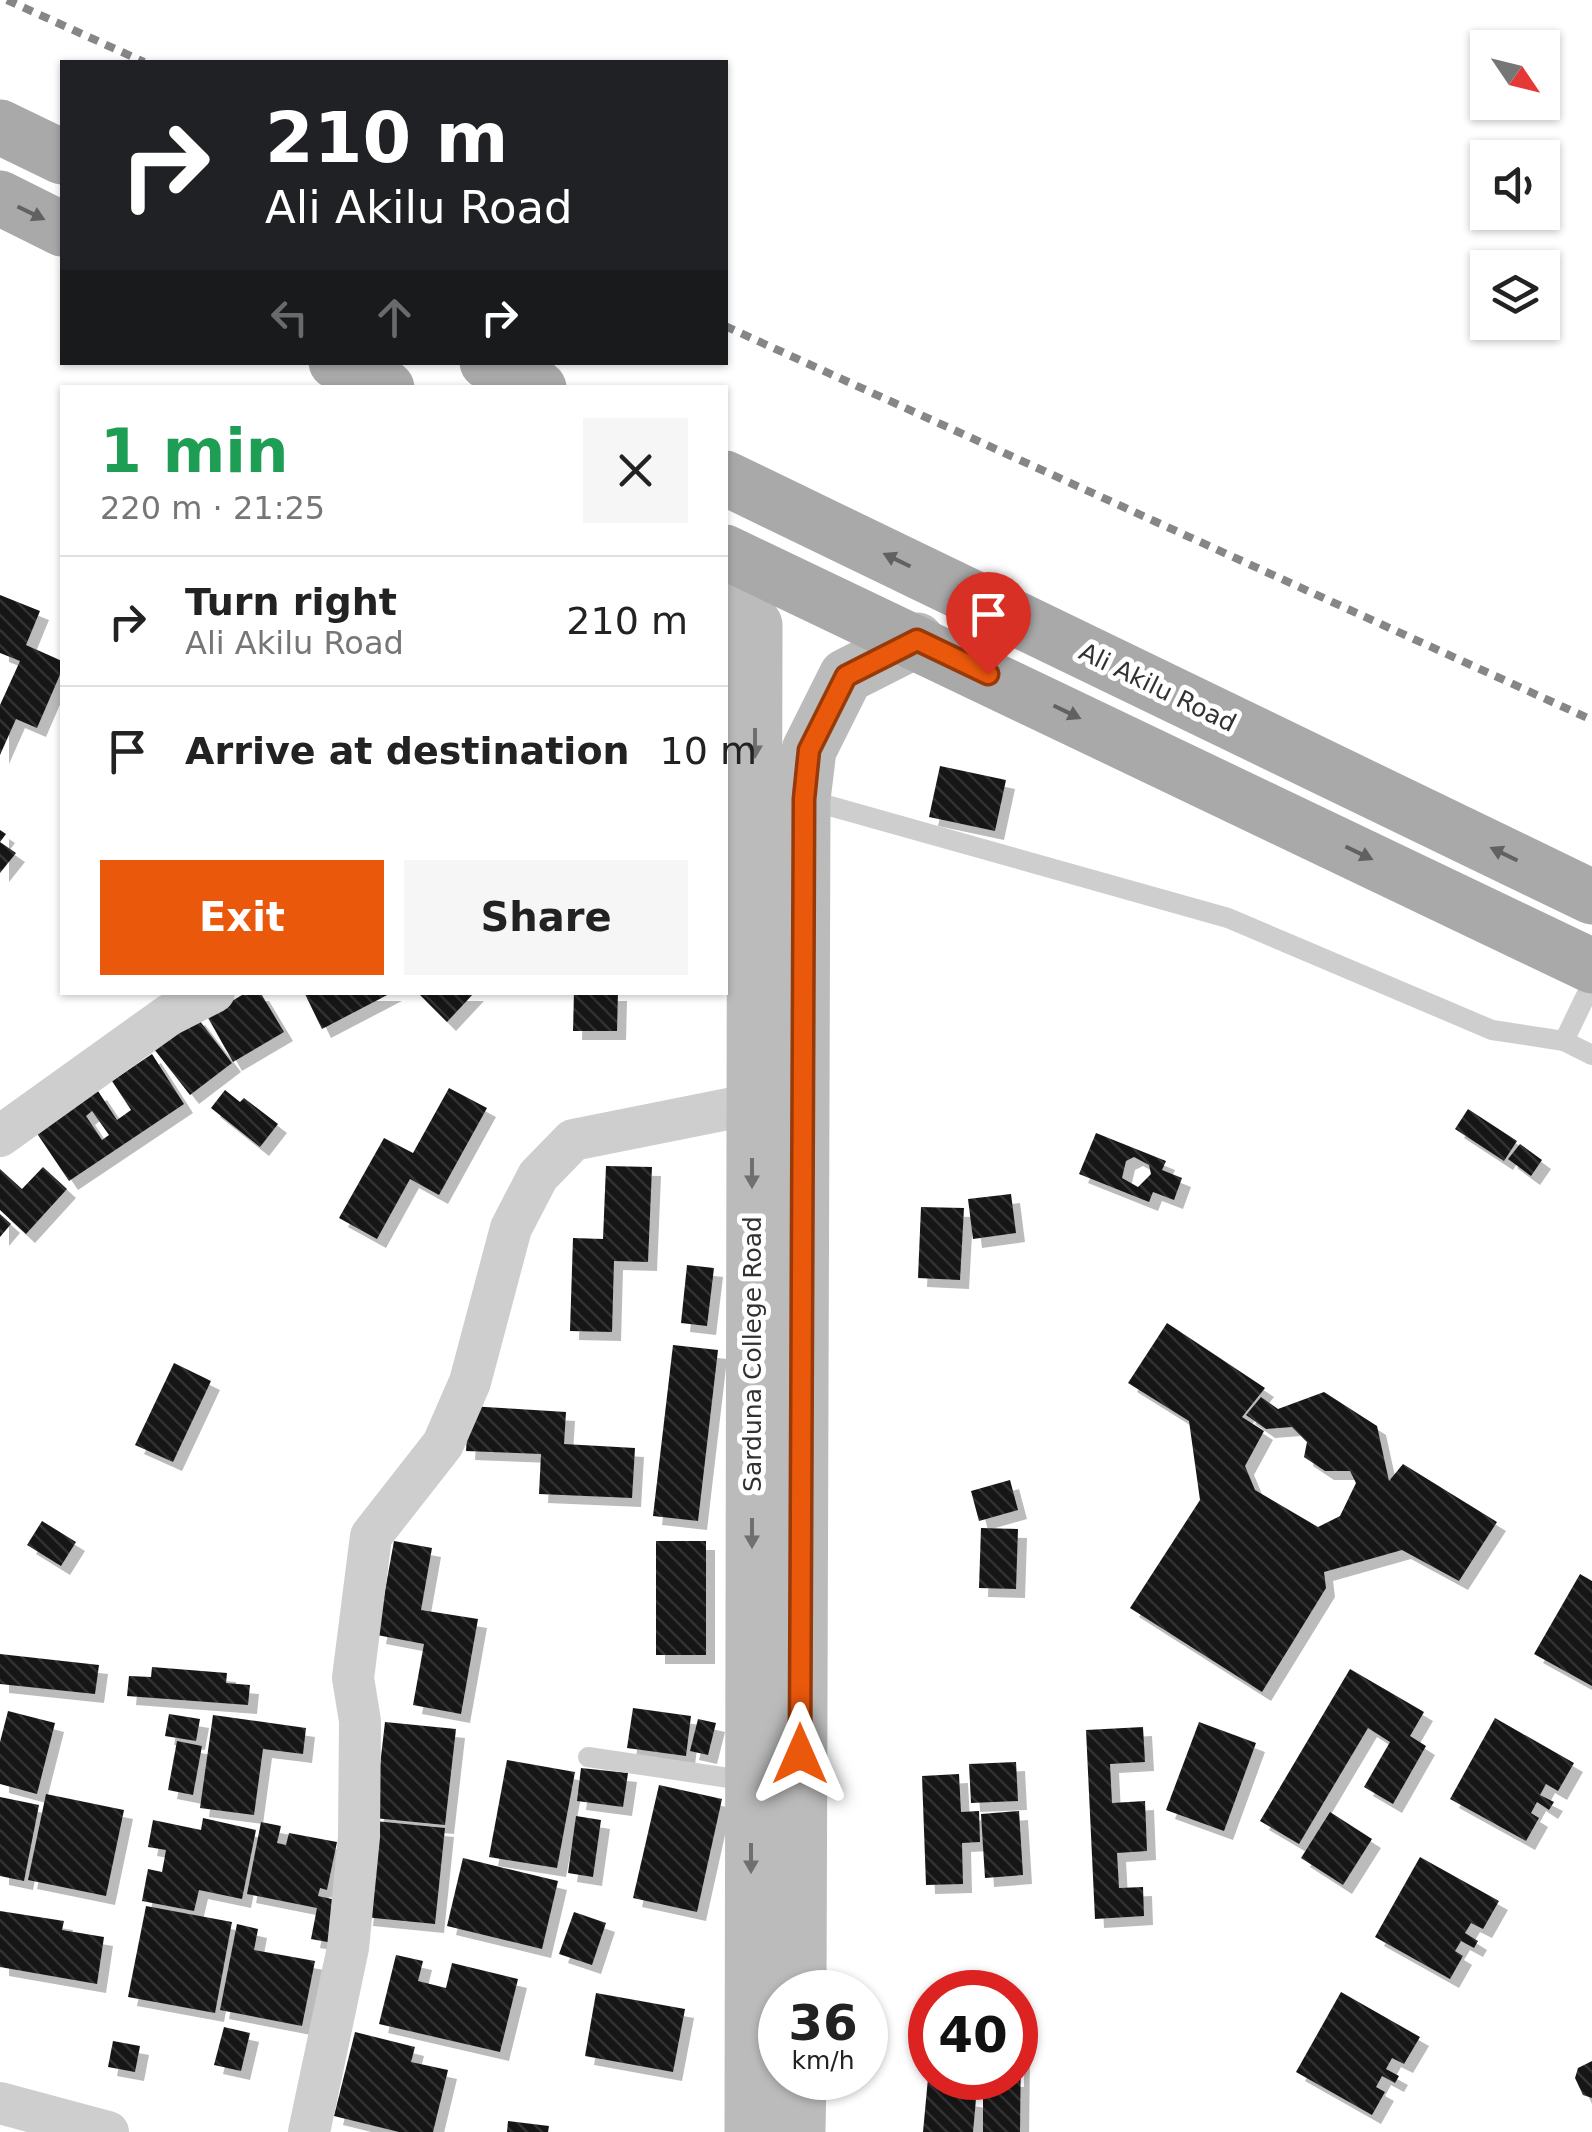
<!DOCTYPE html>
<html lang="en">
<head>
<meta charset="utf-8">
<style>
  body { margin:0; font-family:"DejaVu Sans",sans-serif; background:#f6f6f6; color:#222; height:100vh; display:flex; flex-direction:column; font-size:38px; white-space:nowrap }
  * { box-sizing:border-box; margin:0 }
  p { font-size:32px; color:#767676 }
  .icon { flex:none; width:55px; height:55px; fill:none; stroke:currentColor; stroke-width:2; stroke-linecap:round; stroke-linejoin:round }
  .map { position:relative; flex:1; overflow:hidden }
  .drawer { position:absolute; left:60px; top:385px; width:668px; height:610px; display:flex; flex-direction:column; background:#fff; border-radius:0px; box-shadow:0 2px 8px #0004 }
  .drawer>* { flex:none }
  .top-card { position:absolute; left:60px; top:60px; width:668px; height:305px; border-radius:0px; box-shadow:0 2px 8px #0004; background:#202124; color:#fff; overflow:hidden }
  .needle { width:65px; rotate:125deg }
  .controls { position:absolute; left:1470px; top:30px; display:grid; gap:20px }
  .controls a { display:grid; place-items:center; width:90px; height:90px; border-radius:0px; background:#fff; box-shadow:0 2px 8px #0004; font-size:50px }
  .speed { position:absolute; left:758px; top:1970px; display:flex; gap:20px; font-size:50px; font-weight:700; text-align:center }
  .speed>* { display:grid; place-content:center; width:130px; height:130px; border-radius:50%; background:#fff; box-shadow:0 2px 8px #0004; line-height:1 }
  .speed small { font-size:25px; font-weight:400 }
  .speed .limit { border:15px solid #d22; background:#fff; color:#111 }
  .pin { position:absolute; display:grid; place-items:center; width:85px; height:85px; color:#fff; margin:-102px -42px; border-radius:50% 50% 50% 0; rotate:-45deg; box-shadow:0 0 10px #0007 }
  .pin .icon { rotate:45deg }
  .me { position:absolute; width:110px; margin:-55px; rotate:0deg; stroke-linejoin:round; filter:drop-shadow(0 0 8px #0008) }
  .turn { display:flex; align-items:center; gap:35px; height:210px; padding:0 40px; font-size:45px }
  .turn .icon { width:130px; height:130px; stroke-width:2.5 }
  .turn b { display:block; font-size:70px; line-height:85px }
  .lanes { display:flex; align-items:center; height:95px; padding:0 40px; background:#0003; justify-content:center; gap:50px; direction:ltr }
  .lanes .off { opacity:.35 }
  .round { display:grid; place-items:center; flex:none; width:105px; height:105px; border-radius:0px; background:#f6f6f6 }
  .headline { display:flex; align-items:center; justify-content:space-between; height:170px; padding:0 40px }
  h1 { font-size:60px; font-weight:800; line-height:75px; color:#1e9e55 }
  .cta { display:flex; gap:20px; margin-top:auto; padding:20px 40px }
  .cta a { flex:1; height:115px; border-radius:0px; background:#ea580c; color:#fff; font-size:40px; font-weight:800; line-height:115px; text-align:center }
  .cta a+a { background:#f6f6f6; color:#222 }
  ul { padding:0; list-style:none }
  li { display:flex; align-items:center; gap:30px; height:130px; padding:0 40px; border-top:2px solid #e0e0e0 }
  li div { flex:1 }
  li b { display:block; font-size:38px }
  li em { font-style:normal }
  .map>svg:first-child { display:block }
  .building { fill:url(#building-back-hatch); fill-rule:evenodd; filter:url(#shadow) }
  .lines { fill:none; stroke-linecap:round; stroke-linejoin:round }
  .lane { stroke:#cecece; stroke-width:20 }
  .street { stroke:#cecece; stroke-width:42 }
  .secondary { stroke:#bbb; stroke-width:55 }
  .primary { stroke:#a9a9a9; stroke-width:55 }
  .rail { stroke:#868686; stroke-width:8; stroke-dasharray:10 8; stroke-linecap:butt }
  .oneway { fill:#616161 }
  .oneway2 { fill:#6f6f6f }
  .route-casing { stroke:#983908; stroke-width:25 }
  .route { stroke:#ea580c; stroke-width:18 }
  .labels { text-anchor:middle; stroke-width:10; stroke-linejoin:round; paint-order:stroke }
  .street-label { font-size:25px; fill:#313131; stroke:#fff }
</style>
</head>
<body>
<div class="map">
<svg width="1592" height="2132" viewBox="0 0 1592 2132">
  <defs>
    <pattern id="building-back-hatch" width="6" height="6" patternUnits="userSpaceOnUse" patternTransform="scale(2.5)"><rect width="6" height="6" fill="#181818"/><path d="M-1 5l2 2M0 0l6 6M5-1l2 2" fill="none" stroke="#313131"/></pattern>
    <filter id="shadow"><feDropShadow dx="9" dy="9" stdDeviation="0" flood-color="#0004"/></filter>
  </defs>
  <rect width="100%" height="100%" fill="#fff"/>
  <g class="building">
    <polygon points="0,595 40,611 26,645 62,661 62,670 37,728 16,719 0,755 0,705 20,661 0,653"/>
    <polygon points="940,766 1006,780 995,831 929,817"/>
    <polygon points="0,830 6,834 0,842 16,853 0,873"/>
    <polygon points="247,992 260,992 284,1032 233,1062 207,1016"/>
    <polygon points="304,992 393,992 322,1029"/>
    <polygon points="417,992 475,992 447,1022"/>
    <polygon points="574,992 618,992 617,1031 573,1031"/>
    <polygon points="196,1016 232,1063 190,1095 154,1049"/>
    <path d="M152 1054 184 1104 69 1181 36 1132 98 1091 117 1120 131 1110 112 1081ZM92 1111 109 1135 102 1140 86 1116Z"/>
    <polygon points="449,1088 487,1108 439,1195 410,1179 377,1239 339,1218 384,1138 413,1153"/>
    <polygon points="225,1090 240,1102 244,1098 278,1124 260,1147 211,1108"/>
    <polygon points="1468,1109 1517,1141 1504,1161 1455,1129"/>
    <path d="M1096 1133 1166 1161 1162 1170 1182 1178 1174 1200 1153 1192 1149 1202 1079 1174ZM1134 1157 1149 1165 1151 1174 1138 1187 1122 1178 1126 1161Z"/>
    <polygon points="1520,1144 1542,1160 1531,1176 1508,1159"/>
    <polygon points="606,1166 652,1167 648,1262 614,1261 612,1332 570,1331 573,1238 603,1239"/>
    <polygon points="43,1167 67,1189 26,1234 0,1210 0,1169 22,1189"/>
    <polygon points="1011,1194 1016,1233 973,1239 968,1199"/>
    <polygon points="921,1207 964,1208 960,1280 918,1278"/>
    <polygon points="0,1214 11,1224 0,1237"/>
    <polygon points="687,1265 714,1268 707,1326 681,1323"/>
    <polygon points="1167,1323 1265,1388 1242,1417 1264,1431 1245,1466 1255,1490 1318,1527 1340,1516 1356,1483 1350,1471 1325,1471 1304,1457 1307,1442 1292,1427 1266,1429 1246,1415 1261,1397 1278,1409 1324,1392 1377,1426 1389,1481 1403,1464 1497,1522 1459,1581 1402,1550 1324,1572 1326,1588 1262,1692 1130,1608 1200,1500 1189,1421 1128,1383"/>
    <polygon points="673,1345 718,1350 698,1521 653,1516"/>
    <polygon points="174,1363 211,1381 173,1462 135,1445"/>
    <polygon points="469,1406 566,1412 564,1444 635,1448 632,1498 539,1494 541,1454 466,1451"/>
    <polygon points="1010,1480 1018,1510 979,1521 971,1491"/>
    <polygon points="42,1521 76,1542 61,1566 27,1545"/>
    <polygon points="981,1528 1018,1529 1016,1589 979,1588"/>
    <polygon points="394,1541 432,1548 421,1610 478,1619 461,1714 413,1705 424,1644 377,1635"/>
    <rect x="656" y="1541" width="50" height="114"/>
    <polygon points="1580,1574 1592,1581 1592,1686 1534,1654"/>
    <polygon points="0,1654 99,1665 95,1694 0,1684"/>
    <polygon points="152,1667 227,1673 226,1683 250,1685 248,1705 127,1696 129,1676 151,1677"/>
    <polygon points="1350,1669 1424,1712 1410,1736 1426,1746 1393,1804 1364,1787 1390,1742 1368,1728 1299,1844 1260,1821"/>
    <polygon points="633,1708 691,1716 686,1756 627,1748"/>
    <polygon points="8,1711 55,1723 37,1794 0,1784 0,1742"/>
    <polygon points="169,1714 200,1719 196,1741 165,1736"/>
    <polygon points="213,1715 306,1728 303,1754 263,1749 254,1815 200,1808"/>
    <polygon points="1495,1718 1574,1763 1558,1791 1546,1784 1540,1795 1554,1802 1549,1810 1537,1802 1531,1813 1539,1818 1526,1841 1450,1799"/>
    <polygon points="698,1719 716,1723 708,1755 690,1751"/>
    <polygon points="385,1722 456,1729 445,1825 374,1818"/>
    <polygon points="1199,1722 1256,1743 1224,1831 1166,1810"/>
    <polygon points="1143,1727 1145,1762 1110,1764 1112,1803 1145,1801 1147,1851 1117,1853 1119,1888 1143,1887 1144,1916 1095,1919 1086,1730"/>
    <polygon points="177,1741 202,1746 193,1795 168,1790"/>
    <polygon points="507,1760 575,1772 557,1868 489,1857"/>
    <polygon points="1016,1762 1018,1801 971,1803 969,1764"/>
    <polygon points="581,1768 628,1773 623,1807 577,1801"/>
    <polygon points="959,1774 961,1812 979,1811 980,1842 962,1843 963,1884 926,1885 922,1776"/>
    <polygon points="659,1785 722,1799 697,1912 633,1898"/>
    <polygon points="46,1794 124,1810 106,1896 28,1880"/>
    <polygon points="0,1797 39,1805 24,1881 0,1876"/>
    <polygon points="1019,1811 1023,1875 985,1878 981,1814"/>
    <polygon points="1330,1812 1372,1839 1343,1885 1301,1858"/>
    <polygon points="576,1816 601,1820 593,1877 568,1873"/>
    <polygon points="203,1818 256,1830 242,1899 199,1890 194,1911 142,1901 148,1869 162,1872 166,1850 148,1847 153,1820 201,1830"/>
    <polygon points="375,1821 445,1828 435,1924 364,1917"/>
    <polygon points="261,1822 281,1826 277,1843 286,1845 289,1833 337,1842 327,1890 320,1888 318,1896 341,1901 333,1943 311,1939 317,1908 247,1894"/>
    <polygon points="1420,1857 1499,1901 1483,1929 1471,1923 1465,1933 1478,1941 1474,1948 1461,1941 1455,1951 1463,1956 1450,1979 1375,1937"/>
    <polygon points="463,1858 558,1881 542,1949 447,1926"/>
    <polygon points="146,1906 232,1922 215,2013 128,1997"/>
    <polygon points="0,1911 64,1921 62,1930 104,1937 97,1984 0,1967"/>
    <polygon points="574,1912 606,1923 592,1965 559,1954"/>
    <polygon points="237,1924 258,1929 254,1950 315,1961 302,2026 220,2010"/>
    <polygon points="396,1955 423,1961 418,1981 446,1988 452,1963 518,1979 500,2052 379,2024"/>
    <polygon points="1341,1992 1420,2037 1404,2064 1392,2058 1386,2069 1399,2076 1395,2083 1382,2076 1376,2087 1385,2092 1372,2115 1296,2072"/>
    <polygon points="596,1993 685,2009 673,2072 585,2056"/>
    <polygon points="224,2027 250,2033 241,2071 214,2065"/>
    <polygon points="355,2032 415,2047 411,2062 448,2070 433,2132 399,2132 334,2116"/>
    <polygon points="113,2041 140,2046 135,2072 108,2067"/>
    <polygon points="1015,2046 1021,2046 1020,2132 983,2132 983,2078 1015,2078"/>
    <polygon points="1592,2061 1592,2098 1583,2095 1575,2078 1578,2068"/>
    <polygon points="928,2078 966,2078 964,2097 976,2099 973,2132 923,2132"/>
    <polygon points="508,2121 549,2126 548,2132 507,2132"/>
  </g>
  <g class="lines">
    <g class="lane">
      <polyline points="805,799 1228,918 1492,1030 1564,1041 1592,983"/>
      <polyline points="1564,1041 1592,1055"/>
      <polyline points="588,1757 749,1781"/>
    </g>
    <g class="street">
      <polyline points="0,1136 169,1015 214,992"/>
      <polyline points="0,2103 108,2132"/>
      <polyline points="309,2132 348,1948 359,1837 360,1721 353,1678 371,1536 443,1444 470,1382 511,1228 538,1176 573,1140 753,1104"/>
    </g>
    <g class="secondary">
      <polyline points="725,585 755,625 752,2132"/>
      <polyline points="799,1992 803,799 809,750 846,676 917,640"/>
      <polyline points="798,2132 799,2078"/>
    </g>
    <g class="primary">
      <polyline points="0,127 62,157"/>
      <polyline points="0,198 62,229"/>
      <polyline points="336,362 387,388"/>
      <polyline points="487,362 539,388"/>
      <polyline points="725,478 1592,897"/>
      <polyline points="725,552 1592,966"/>
    </g>
    <g class="rail">
      <polyline points="7,0 144,62"/>
      <polyline points="725,326 1592,720"/>
    </g>
  </g>
  <defs><path id="oneway-solid" d="M-6-.8H1V-3.2L6.5 0L1 3.2V.8H-6Z" transform="scale(2.5)"/></defs>
  <g class="oneway">
    <use href="#oneway-solid" transform="translate(31 213) rotate(26)"/>
    <use href="#oneway-solid" transform="translate(897 560) rotate(-154)"/>
    <use href="#oneway-solid" transform="translate(1067 712) rotate(26)"/>
    <use href="#oneway-solid" transform="translate(1359 853) rotate(26)"/>
    <use href="#oneway-solid" transform="translate(1504 854) rotate(-154)"/>
  </g>
  <g class="oneway2">
    <use href="#oneway-solid" transform="translate(755 743) rotate(90)"/>
    <use href="#oneway-solid" transform="translate(752 1173) rotate(90)"/>
    <use href="#oneway-solid" transform="translate(752 1533) rotate(90)"/>
    <use href="#oneway-solid" transform="translate(751 1858) rotate(90)"/>
  </g>
  <g class="lines">
    <defs>
      <polyline id="route" points="800,1754 804,799 809,750 846,676 917,640 988,674"/>
    </defs>
    <use href="#route" class="route-casing"/>
    <use href="#route" class="route"/>
  </g>
  <g class="labels">
    <g class="street-label">
      <text transform="translate(1158 687) rotate(26)" y="9">Ali Akilu Road</text>
      <text transform="translate(752 1354) rotate(-90)" y="9">Sarduna College Road</text>
    </g>
  </g>
</svg>
<div class="controls">
<a><svg class="needle" viewBox="-14 -14 28 28"><path d="M0-13l5 13h-10z" fill="#e53935"/><path d="M0 13l5-13h-10z" fill="#767676"/></svg></a>
<a><svg class="icon" aria-label="sound" viewBox="0 0 24 24"><path d="M4 9h4l5-4v14l-5-4H4zM17 9q2 3 0 6"/></svg></a>
<a><svg class="icon" aria-label="layers" viewBox="0 0 24 24"><path d="M12 4l9 5-9 5-9-5zM3 14l9 5 9-5"/></svg></a>
</div>
<div class="speed"><div>36<small>km/h</small></div><div class="limit">40</div></div>
<div class="pin" style="left:988px;top:674px;background:#d93025"><svg class="icon" aria-label="arrive" viewBox="0 0 24 24"><path d="M6 21V4h12l-3 4 3 4H6"/></svg></div>
<svg class="me" style="left:800px;top:1754px" viewBox="-20 -20 40 40"><path d="M0-17L14 15 0 8-14 15z" fill="#ea580c" stroke="#fff" stroke-width="4"/></svg>
<div class="top-card">
<div class="turn"><svg class="icon" aria-label="right" viewBox="0 0 24 24"><path d="M7 20v-9h11M14 6l5 5-5 5"/></svg><div><b>210 m</b>Ali Akilu Road</div></div>
<div class="lanes"><svg class="icon off" aria-label="left" viewBox="0 0 24 24"><path d="M17 20v-9H6M10 6l-5 5 5 5"/></svg><svg class="icon off" aria-label="ahead" viewBox="0 0 24 24"><path d="M12 20V5M6 11l6-6 6 6"/></svg><svg class="icon" aria-label="right" viewBox="0 0 24 24"><path d="M7 20v-9h11M14 6l5 5-5 5"/></svg></div>
</div>
<section class="drawer">
<div class="headline"><div><h1>1 min</h1><p>220 m · 21:25</p></div><a class="round"><svg class="icon" aria-label="close" viewBox="0 0 24 24"><path d="M6 6l12 12M18 6L6 18"/></svg></a></div>
<ul>
<li><svg class="icon" aria-label="right" viewBox="0 0 24 24"><path d="M7 20v-9h11M14 6l5 5-5 5"/></svg><div><b>Turn right</b><p>Ali Akilu Road</p></div><em>210 m</em></li>
<li><svg class="icon" aria-label="arrive" viewBox="0 0 24 24"><path d="M6 21V4h12l-3 4 3 4H6"/></svg><div><b>Arrive at destination</b></div><em>10 m</em></li>
</ul>
<div class="cta"><a>Exit</a><a>Share</a></div>
</section>
</div>
</body>
</html>
